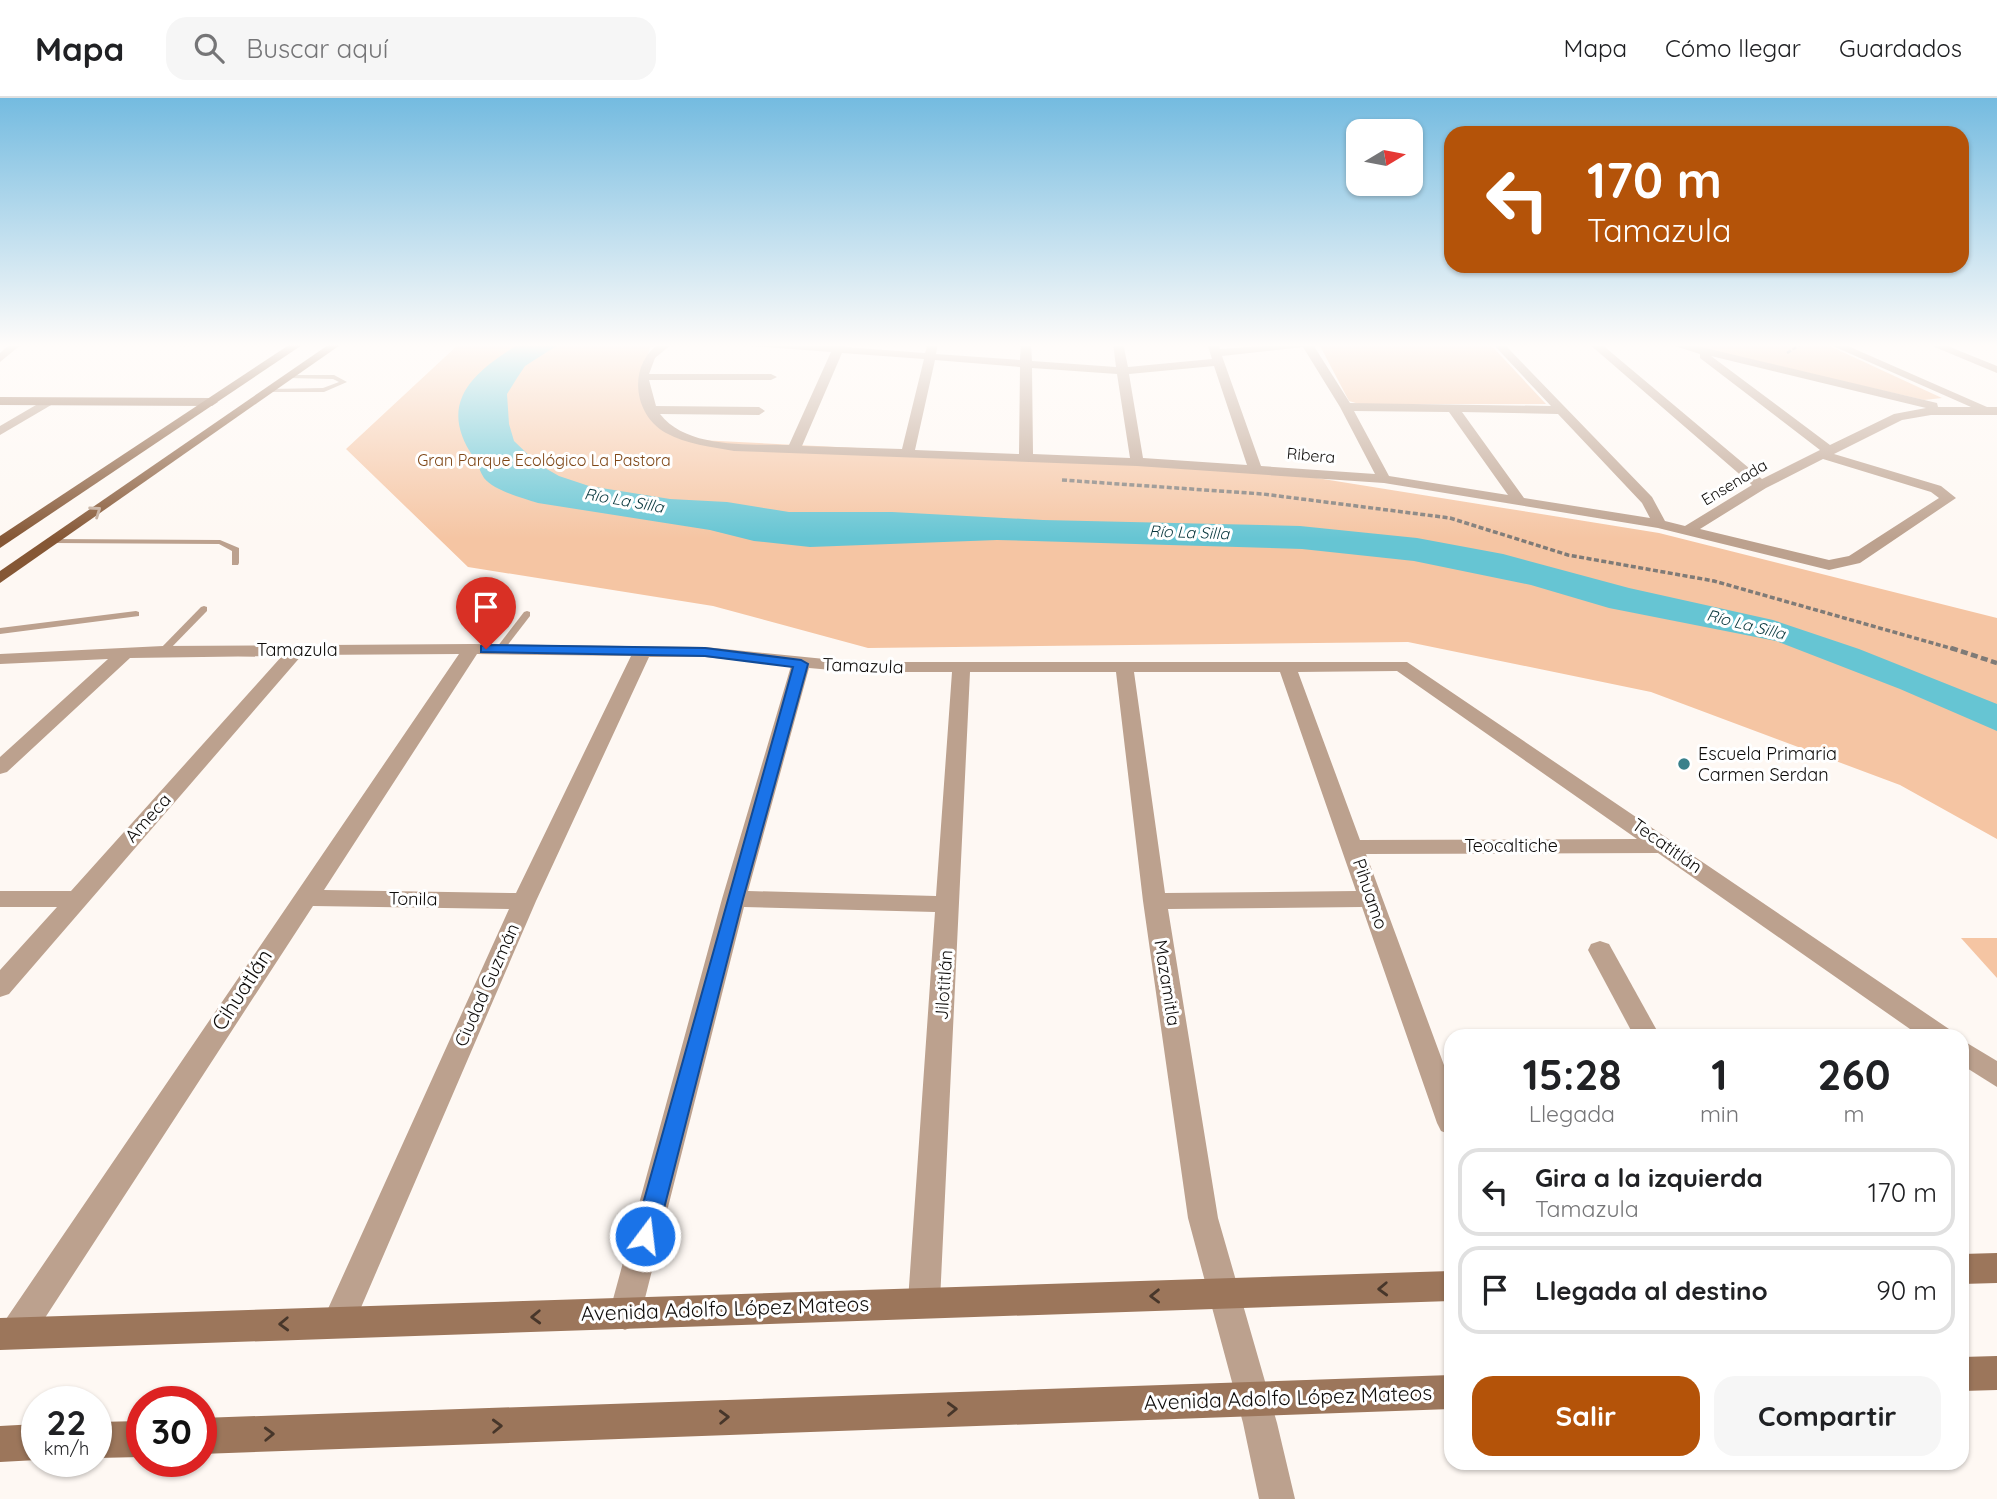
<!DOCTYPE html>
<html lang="es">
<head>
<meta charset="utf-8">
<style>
  body { margin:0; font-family:Quicksand,sans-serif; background:#f6f6f6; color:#202124; height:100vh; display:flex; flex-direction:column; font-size:26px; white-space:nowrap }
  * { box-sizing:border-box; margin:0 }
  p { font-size:23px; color:#757577 }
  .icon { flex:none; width:38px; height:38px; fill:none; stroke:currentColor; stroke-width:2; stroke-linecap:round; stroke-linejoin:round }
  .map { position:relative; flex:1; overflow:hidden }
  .panel { position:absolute; left:1444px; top:931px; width:525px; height:441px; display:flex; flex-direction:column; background:#fff; border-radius:21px; box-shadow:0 2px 5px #0004 }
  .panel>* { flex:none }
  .hud { position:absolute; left:1444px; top:28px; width:525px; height:147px; border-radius:21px; box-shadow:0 2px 5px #0004; background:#b45309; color:#fff; overflow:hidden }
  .needle { width:46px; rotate:80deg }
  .buttons { position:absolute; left:1346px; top:21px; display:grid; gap:14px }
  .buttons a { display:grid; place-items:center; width:77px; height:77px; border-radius:14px; background:#fff; box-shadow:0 2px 5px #0004; font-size:35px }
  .speed { position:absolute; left:21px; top:1288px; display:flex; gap:14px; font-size:35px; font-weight:700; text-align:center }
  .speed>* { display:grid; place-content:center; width:91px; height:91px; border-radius:50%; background:#fff; box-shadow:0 2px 5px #0004; line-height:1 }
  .speed small { font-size:18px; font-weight:400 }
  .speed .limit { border:10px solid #d22; background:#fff; color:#111 }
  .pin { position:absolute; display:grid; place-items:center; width:60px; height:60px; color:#fff; margin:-72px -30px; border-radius:50% 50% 50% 0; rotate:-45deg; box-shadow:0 0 7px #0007 }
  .pin .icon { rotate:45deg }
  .me { position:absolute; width:77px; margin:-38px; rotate:15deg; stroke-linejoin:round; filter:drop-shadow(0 0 5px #0008) }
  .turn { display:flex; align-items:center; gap:24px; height:147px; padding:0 28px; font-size:32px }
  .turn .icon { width:91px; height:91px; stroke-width:2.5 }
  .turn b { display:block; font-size:49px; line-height:60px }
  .eta { display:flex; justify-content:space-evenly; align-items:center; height:119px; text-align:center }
  .eta b { font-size:42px; font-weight:700; line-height:49px }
  .button { display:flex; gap:14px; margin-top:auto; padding:14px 28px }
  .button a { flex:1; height:80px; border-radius:21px; background:#b45309; color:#fff; font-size:28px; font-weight:700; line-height:80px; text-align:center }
  .button a+a { background:#f6f6f6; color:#202124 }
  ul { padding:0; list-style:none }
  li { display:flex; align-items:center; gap:21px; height:88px; margin:0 14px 10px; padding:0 14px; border:4px solid #e0e0e0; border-radius:21px }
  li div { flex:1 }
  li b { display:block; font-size:26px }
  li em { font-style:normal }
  header { display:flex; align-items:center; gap:42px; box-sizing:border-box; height:98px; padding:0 35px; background:#fff; border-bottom:2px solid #e0e0e0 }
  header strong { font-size:33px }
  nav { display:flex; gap:38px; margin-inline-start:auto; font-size:24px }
  .search { width:490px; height:63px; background:#f6f6f6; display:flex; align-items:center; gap:18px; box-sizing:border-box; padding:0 24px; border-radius:21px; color:#757577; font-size:26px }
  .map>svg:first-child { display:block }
  .green { fill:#f5c5a3 }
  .water { fill:#66c5d3 }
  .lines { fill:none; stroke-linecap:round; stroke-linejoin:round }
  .path-far2 { stroke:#7f7b77; stroke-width:2.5; stroke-dasharray:4.5 2; stroke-linecap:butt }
  .path-far1 { stroke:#7f7b77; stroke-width:3.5; stroke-dasharray:5 2.5; stroke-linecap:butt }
  .path { stroke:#7f7b77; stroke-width:4.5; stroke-dasharray:7 3.5; stroke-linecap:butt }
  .lane { fill:#bca18e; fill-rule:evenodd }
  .street { fill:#bca18e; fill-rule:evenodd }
  .secondary { fill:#9c765b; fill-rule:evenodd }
  .primary { fill:#855735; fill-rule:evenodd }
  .oneway { stroke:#c2ab9a }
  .oneway2 { stroke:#47362a }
  .route { fill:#1a73e8; stroke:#114b97; stroke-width:2 }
  .poi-dot { fill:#39808a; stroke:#fff; stroke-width:2.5 }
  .labels { text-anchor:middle; stroke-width:6; stroke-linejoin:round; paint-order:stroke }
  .far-street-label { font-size:16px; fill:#0e0c0a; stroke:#fff }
  .far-park-label { font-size:16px; fill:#7f4717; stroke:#fff }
  .far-water-label { font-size:16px; font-style:italic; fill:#09383e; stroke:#fff }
  .street-label { font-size:18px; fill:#0e0c0a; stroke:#fff }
  .poi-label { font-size:18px; fill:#0e0c0a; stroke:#fff; text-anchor:start }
  .near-street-label { font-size:21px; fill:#0e0c0a; stroke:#fff }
</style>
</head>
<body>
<header>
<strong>Mapa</strong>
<div class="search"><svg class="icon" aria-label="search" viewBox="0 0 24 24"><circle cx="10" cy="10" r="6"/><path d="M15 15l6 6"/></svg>Buscar aquí</div>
<nav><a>Mapa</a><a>Cómo llegar</a><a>Guardados</a></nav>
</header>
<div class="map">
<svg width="1997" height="1401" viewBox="0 0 1997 1401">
  <rect width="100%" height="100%" fill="#fef8f3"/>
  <g class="green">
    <polygon points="460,245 660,245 650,250 643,279 661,326 699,342 1255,370 1659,435 1997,520 1997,741 1900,687 1651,594 1408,544 868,550 713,508 468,469 346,351"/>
    <polygon points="1489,245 1546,306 1359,306 1349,303 1319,246"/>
    <polygon points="1675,245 1823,245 1942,300 1924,302"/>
    <polygon points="1961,840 1997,840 1997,880"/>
  </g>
  <path class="water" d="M521 245H561L525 268 517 280 507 296 509 326 514 343 538 366 559 378 589 388 670 401 727 404 789 414H892L1043 422 1300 428 1417 440 1503 456 1629 490 1773 522 1859 551 1997 606V633L1900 591 1776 543 1609 510 1531 487 1414 463 1302 451 997 442 810 449 754 443 710 432 538 405C522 400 495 393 484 380 480 374 478 366 474 360 436 305 473 274 521 245Z"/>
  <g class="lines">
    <polyline class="path-far2" points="1787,255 1803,245"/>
    <polyline class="path-far1" points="1062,382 1263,396 1450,420 1568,457 1714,483 1957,552"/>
    <polyline class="path" points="1951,550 1997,565"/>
    <g class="lane">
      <polygon points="183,245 191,245 184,249 181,247"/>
      <polygon points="290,277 334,277 347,284 324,294 267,294 267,292 269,291 323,290 339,284 333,281 288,280 287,279"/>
      <polygon points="50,441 220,442 239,450 239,465 238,467 232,467 232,453 219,446 53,445 50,445"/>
      <polygon points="204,508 207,509 207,513 166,555 160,555 160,551 201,509"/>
      <polygon points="136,513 139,514 139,518 0,536 0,530"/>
      <polygon points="527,513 530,514 530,518 503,553 497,553 497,549 524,514"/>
    </g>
    <g class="street">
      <polygon points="11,245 23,245 0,264 0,255"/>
      <path d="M660 245H673L655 260 649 276H771L777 279 771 282H649L656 308 759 309 765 313 759 317 660 316C687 351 749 346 789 347L831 254 752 248 747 245 834 248 846 245 845 249 925 255 928 245H938L936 256 1020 262 1021 245H1031L1032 263 1116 269 1113 245H1123L1128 269 1212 261 1207 245H1218L1220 251 1312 245 1350 305 1551 308 1492 245H1503L1652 399 1665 423 1685 428 1752 387 1588 245H1600L1762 381 1820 352 1700 260V256L1665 245H1684L1937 305 1938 309H1971L1826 245H1841L1987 309H1997V317H1931L1902 322 1834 356 1941 388 1956 400 1860 465 1829 472 1658 430 1384 385 1137 368 734 353C712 349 686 346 666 335 632 316 628 266 660 245ZM1303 249 1340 309 1375 376 1261 368 1222 258ZM842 255 924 261 902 351 802 348ZM1711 258 1926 310 1894 316 1830 347ZM935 262 1020 269 1019 356 915 352ZM1214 268 1247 367 1143 360 1129 276ZM1032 270 1117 276 1130 360 1033 356ZM1354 313 1449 314 1508 397 1389 378ZM1462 314 1558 316 1642 405 1650 420 1524 400ZM1823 361 1931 394 1939 400 1849 458 1829 462 1700 431 1766 390Z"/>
      <polygon points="1925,245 1940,245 1997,268 1997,275"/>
      <polygon points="48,300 58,303 0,337 0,328"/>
      <path d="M472 546 705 549 855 564H1407L1949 931 1953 938H1920L1658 755 1366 756 1451 986V1037L1441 1033 1437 1025 1362 809 1168 811 1218 1120 1277 1325 1295 1401H1259L1243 1325 1188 1120 1143 803 1116 574H970L940 1203 935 1214 924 1218 913 1214 908 1203 935 814 744 809 641 1216 636 1227 625 1232 614 1227 609 1216 722 801 791 568 705 559H649L536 803 350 1235 338 1240 326 1235 322 1224 509 811 313 808 28 1246 16 1251 4 1246 0 1234 4 1224 459 556 302 557 9 896 0 899V872L57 809H0V793H71L282 558 130 560 7 674 0 676V659L108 561 0 566V556L163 548ZM477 556 631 558 516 795 324 792ZM809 570 855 574H952L936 798 748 793ZM1397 573 1637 741 1360 742 1298 574ZM1134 574H1280L1356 793 1165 795Z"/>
      <polygon points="1600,843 1609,846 1660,938 1634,938 1588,852 1591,846"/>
      <polygon points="1962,942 1997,963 1997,989 1962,967"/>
    </g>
    <g class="secondary">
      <polygon points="0,299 212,300 218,304 212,308 0,307"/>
      <polygon points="1997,1155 1997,1185 1962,1186 1962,1156"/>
      <polygon points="1451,1173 1451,1203 0,1252 0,1220"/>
      <polygon points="1997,1258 1997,1292 1962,1293 1962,1259"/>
      <polygon points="1451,1277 1451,1311 201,1356 201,1320"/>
      <polygon points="142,1323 142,1359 96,1360 96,1324"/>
      <polygon points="37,1326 37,1362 0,1364 0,1328"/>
    </g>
    <g class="primary">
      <polygon points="292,245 305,245 0,450 0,438"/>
      <polygon points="331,245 343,245 0,485 0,473"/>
    </g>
  </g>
  <defs><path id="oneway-chevron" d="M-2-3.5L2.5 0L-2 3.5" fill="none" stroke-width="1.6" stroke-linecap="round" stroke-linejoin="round" transform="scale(1.75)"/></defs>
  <use class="oneway" href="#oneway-chevron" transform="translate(96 413) rotate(-35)"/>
  <g class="oneway2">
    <use href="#oneway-chevron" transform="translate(1383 1191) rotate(178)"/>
    <use href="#oneway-chevron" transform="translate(1155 1198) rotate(179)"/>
    <use href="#oneway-chevron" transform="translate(536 1219) rotate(178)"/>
    <use href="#oneway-chevron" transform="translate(284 1226) rotate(178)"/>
    <use href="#oneway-chevron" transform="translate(952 1311) rotate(-2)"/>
    <use href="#oneway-chevron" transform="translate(724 1319) rotate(-2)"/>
    <use href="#oneway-chevron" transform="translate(497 1328) rotate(-2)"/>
    <use href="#oneway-chevron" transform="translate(269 1336) rotate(-2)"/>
  </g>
  <linearGradient id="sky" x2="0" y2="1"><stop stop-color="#74bbe0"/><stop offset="0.56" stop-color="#fffcfa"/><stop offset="1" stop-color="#fffcfa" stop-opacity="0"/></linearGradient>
  <rect width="1997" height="441" fill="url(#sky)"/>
  <polygon class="route" points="486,547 705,550 801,562 808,566 743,801 657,1138 654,1146 645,1149 637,1146 634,1138 793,569 705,558 481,554 481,548"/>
  <circle class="poi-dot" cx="1684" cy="666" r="7"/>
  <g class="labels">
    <g class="far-street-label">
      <text transform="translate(1311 357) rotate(5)" y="6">Ribera</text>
      <text transform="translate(1734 384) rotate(-31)" y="6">Ensenada</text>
    </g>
    <g class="far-park-label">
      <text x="544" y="368">Gran Parque Ecológico La Pastora</text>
    </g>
    <g class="far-water-label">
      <text transform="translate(624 402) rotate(10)" y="6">Río La Silla</text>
      <text transform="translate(1189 434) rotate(2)" y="6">Río La Silla</text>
      <text transform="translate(1746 526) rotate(14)" y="6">Río La Silla</text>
    </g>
    <g class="street-label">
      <text x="297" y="558">Tamazula</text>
      <text transform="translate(863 568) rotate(2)" y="6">Tamazula</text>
      <text transform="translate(148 720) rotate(-48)" y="6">Ameca</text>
      <text x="1511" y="754">Teocaltiche</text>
      <text transform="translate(1667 748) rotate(35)" y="6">Tecatitlán</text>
      <text transform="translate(1370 796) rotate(71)" y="6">Pihuamo</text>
      <text transform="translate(413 801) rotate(1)" y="6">Tonila</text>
      <text transform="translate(1167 885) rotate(81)" y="6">Mazamitla</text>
      <text transform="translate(487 887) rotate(-66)" y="6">Ciudad Guzmán</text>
      <text transform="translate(944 887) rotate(-86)" y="6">Jilotitlán</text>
    </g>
    <g class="poi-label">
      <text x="1698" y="662">Escuela Primaria<tspan x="1698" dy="21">Carmen Serdan</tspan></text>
    </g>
    <g class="near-street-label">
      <text transform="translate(242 892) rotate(-57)" y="7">Cihuatlán</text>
      <text transform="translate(725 1211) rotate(-2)" y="7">Avenida Adolfo López Mateos</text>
      <text transform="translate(1288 1300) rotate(-2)" y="7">Avenida Adolfo López Mateos</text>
    </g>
  </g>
</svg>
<div class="buttons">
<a><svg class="needle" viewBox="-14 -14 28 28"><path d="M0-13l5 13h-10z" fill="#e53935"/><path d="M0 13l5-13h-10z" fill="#757577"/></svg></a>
</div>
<div class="speed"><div>22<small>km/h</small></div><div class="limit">30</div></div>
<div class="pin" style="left:486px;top:551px;background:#d93025"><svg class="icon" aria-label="arrive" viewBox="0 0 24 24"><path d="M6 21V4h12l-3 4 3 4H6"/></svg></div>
<svg class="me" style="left:645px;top:1138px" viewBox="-20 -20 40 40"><circle r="17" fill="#1a73e8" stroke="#fff" stroke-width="3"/><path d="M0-11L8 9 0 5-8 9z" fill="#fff"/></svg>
<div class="hud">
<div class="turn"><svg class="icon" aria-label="left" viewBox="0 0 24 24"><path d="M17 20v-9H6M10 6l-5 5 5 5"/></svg><div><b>170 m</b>Tamazula</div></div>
</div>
<section class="panel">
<div class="eta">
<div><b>15:28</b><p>Llegada</p></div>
<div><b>1</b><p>min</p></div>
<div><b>260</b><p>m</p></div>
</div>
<ul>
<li><svg class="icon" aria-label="left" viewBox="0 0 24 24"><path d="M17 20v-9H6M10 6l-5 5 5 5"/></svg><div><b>Gira a la izquierda</b><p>Tamazula</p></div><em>170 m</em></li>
<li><svg class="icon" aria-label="arrive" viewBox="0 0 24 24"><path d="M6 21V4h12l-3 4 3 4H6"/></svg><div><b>Llegada al destino</b></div><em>90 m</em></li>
</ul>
<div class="button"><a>Salir</a><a>Compartir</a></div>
</section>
</div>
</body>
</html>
